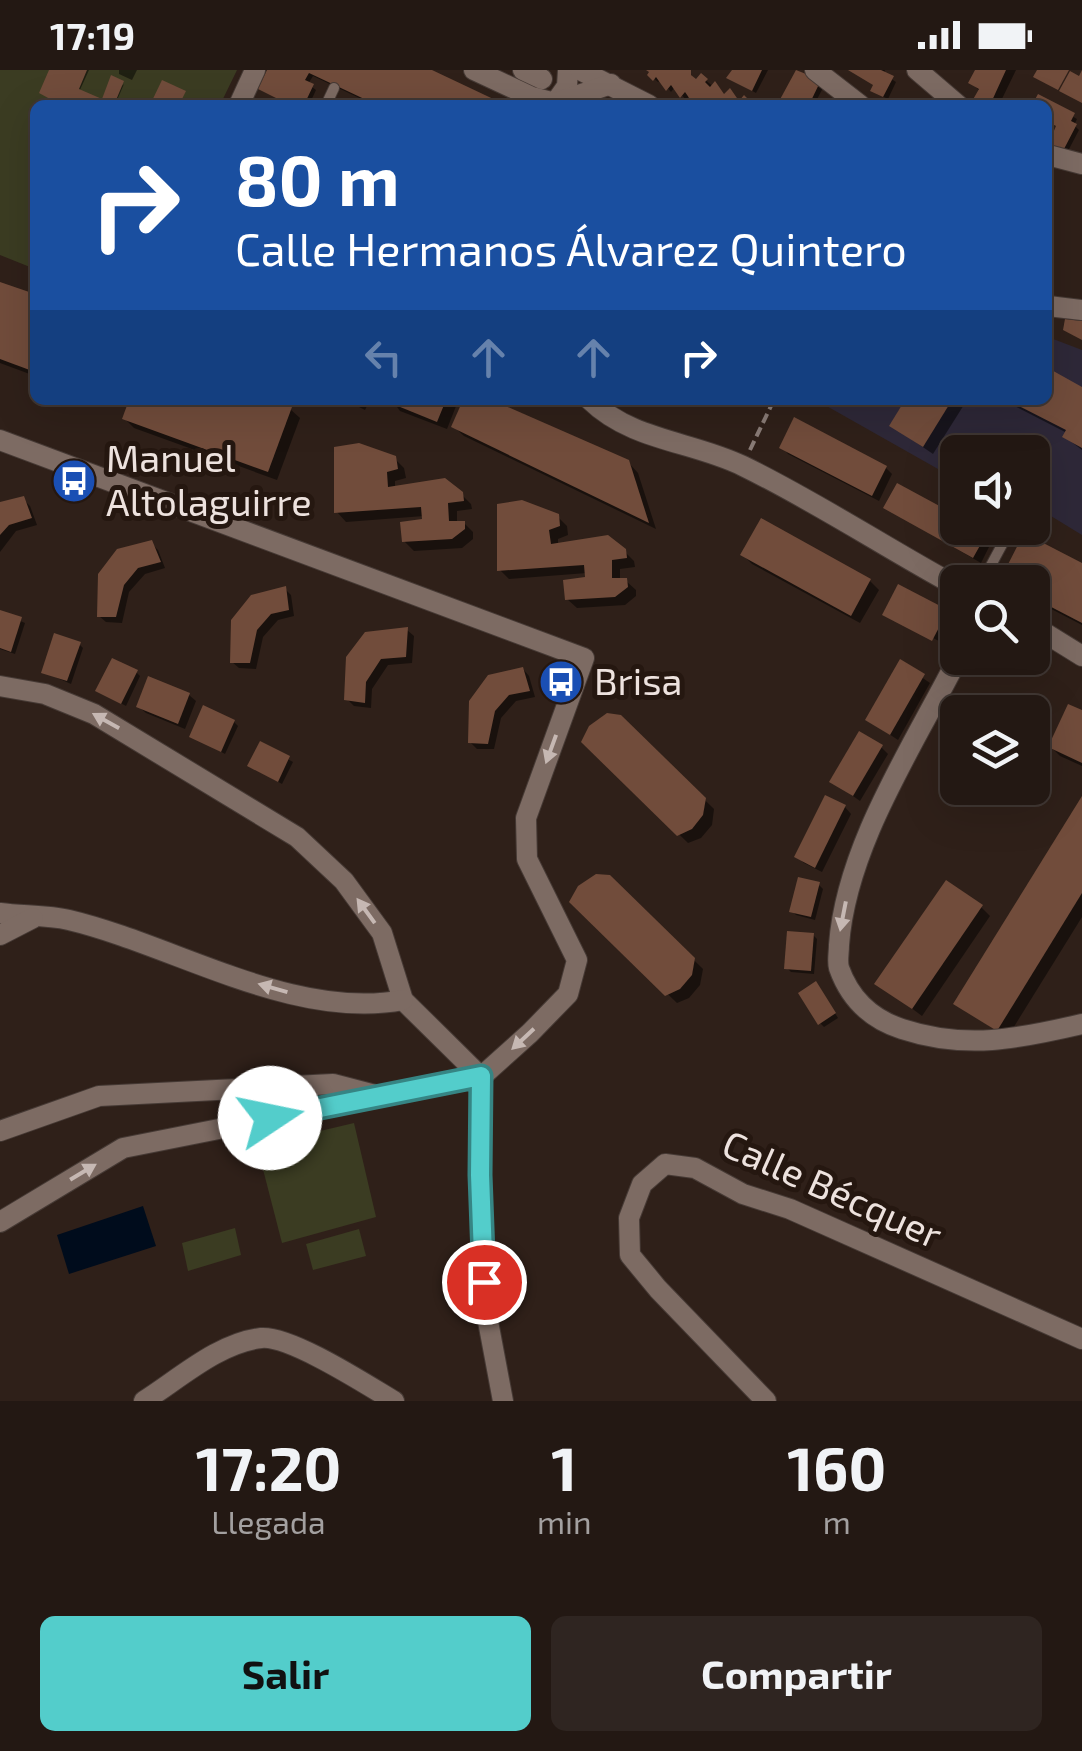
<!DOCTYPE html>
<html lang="es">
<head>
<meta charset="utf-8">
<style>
  body { margin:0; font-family:"Exo 2",sans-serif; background:#2f2521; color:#f1f3f6; height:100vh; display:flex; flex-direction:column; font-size:38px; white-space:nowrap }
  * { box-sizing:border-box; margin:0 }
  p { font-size:32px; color:#a3a0a0 }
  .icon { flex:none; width:55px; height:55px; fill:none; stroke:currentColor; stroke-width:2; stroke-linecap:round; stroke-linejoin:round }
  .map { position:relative; height:1331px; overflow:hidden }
  .details { display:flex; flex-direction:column; background:#231813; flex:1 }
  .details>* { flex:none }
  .banner { position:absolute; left:30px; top:30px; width:1022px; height:305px; border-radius:15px; box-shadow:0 10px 40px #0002,0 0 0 2px #403733; background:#1a4fa0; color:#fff; overflow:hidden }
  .buttons { position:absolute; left:940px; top:365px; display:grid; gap:20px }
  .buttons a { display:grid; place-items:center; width:110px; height:110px; border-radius:15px; background:#231813; box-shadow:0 10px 40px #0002,0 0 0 2px #403733; font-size:50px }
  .pin { position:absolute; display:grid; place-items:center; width:85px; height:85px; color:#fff; margin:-42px; border:5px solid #fff; border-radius:50%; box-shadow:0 2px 10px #0007 }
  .me { position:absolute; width:110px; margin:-55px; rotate:79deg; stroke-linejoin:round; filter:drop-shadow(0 0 8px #0008) }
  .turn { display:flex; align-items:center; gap:35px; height:210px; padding:0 40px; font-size:45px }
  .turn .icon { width:130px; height:130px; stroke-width:2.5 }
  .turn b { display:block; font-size:70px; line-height:85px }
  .lanes { display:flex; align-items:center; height:95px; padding:0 40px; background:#0003; justify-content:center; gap:50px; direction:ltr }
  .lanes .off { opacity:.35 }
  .eta { display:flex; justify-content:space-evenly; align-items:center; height:170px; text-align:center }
  .eta b { font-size:60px; font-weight:700; line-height:70px }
  .primary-button { display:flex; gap:20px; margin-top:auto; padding:20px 40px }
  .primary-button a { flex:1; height:115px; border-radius:15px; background:#53cdcb; color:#111; font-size:40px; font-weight:700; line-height:115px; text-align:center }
  .primary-button a+a { background:#2f2521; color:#f1f3f6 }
  .status { display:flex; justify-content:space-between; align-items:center; height:70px; padding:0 50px; background:#231813; direction:ltr }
  .status svg { height:28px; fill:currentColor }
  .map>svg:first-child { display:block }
  .education { fill:#2e2838 }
  .green { fill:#3b3c22 }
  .water { fill:#000c1c }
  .shadow { fill:#0007 }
  .building { fill:#714c3b }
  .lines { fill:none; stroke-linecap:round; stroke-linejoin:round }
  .lane-casing { stroke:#463a35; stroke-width:12 }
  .street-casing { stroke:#463a35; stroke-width:22 }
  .path { stroke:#897b76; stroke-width:4; stroke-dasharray:10 5; stroke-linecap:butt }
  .lane { stroke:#7d6b63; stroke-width:10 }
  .street { stroke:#7d6b63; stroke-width:20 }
  .oneway { fill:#c6b8b3 }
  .route-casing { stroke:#368584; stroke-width:25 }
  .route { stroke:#53cdcb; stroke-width:18 }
  .labels { text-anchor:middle; stroke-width:10; stroke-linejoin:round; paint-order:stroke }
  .poi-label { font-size:38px; fill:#ede2de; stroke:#251710; text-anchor:start }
  .street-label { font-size:38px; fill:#ede2de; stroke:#251710 }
</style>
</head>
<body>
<div class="status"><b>17:19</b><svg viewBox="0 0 49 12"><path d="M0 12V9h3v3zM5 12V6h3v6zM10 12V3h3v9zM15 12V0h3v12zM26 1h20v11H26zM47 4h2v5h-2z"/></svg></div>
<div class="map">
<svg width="1082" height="1331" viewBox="0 0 1082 1331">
  <rect width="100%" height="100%" fill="#2f2019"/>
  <polygon class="education" points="1048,267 1082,280 1082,465 1033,435 1032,382 958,382 957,393 938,399 816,330 1048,330"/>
  <g class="green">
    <polygon points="0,0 237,0 220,35 35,35 35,199 0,185"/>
    <polygon points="354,1053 376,1147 282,1173 257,1076"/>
    <polygon points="235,1158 241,1185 188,1201 182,1173"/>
    <polygon points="359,1159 366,1186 313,1200 306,1174"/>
  </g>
  <polygon class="water" points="143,1136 156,1176 69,1204 57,1165"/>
  <g class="shadow">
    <polygon points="51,0 89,0 79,22 103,32 124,14 115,35 66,35"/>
    <polygon points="119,0 137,0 132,10 119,4"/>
    <polygon points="269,0 426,0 500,35 374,35 313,6 308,14 316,20 309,35 291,35 261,18"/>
    <polygon points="651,0 687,0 697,12 702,7 725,27 739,34 744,29 751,35 706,35 704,32 698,35 690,25 686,30 675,17 671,22 661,10 658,12 650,5"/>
    <polygon points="734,0 768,0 756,23 729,8"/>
    <polygon points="853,0 885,0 884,4 896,12 888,29 877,24 875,16"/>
    <polygon points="977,0 1016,0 999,35 974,33 980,21 971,13"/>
    <polygon points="798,1 824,16 814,35 781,35"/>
    <polygon points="1039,27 1077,49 1074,55 1079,60 1068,81 1053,78 1058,57 1048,52 1048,35 1035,35"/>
    <polygon points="0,214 35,227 35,306 0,293"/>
    <polygon points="1048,301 1082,320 1082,380 1065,367 1067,363 1003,330 1048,330"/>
    <polygon points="132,330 265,330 290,339 300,348 277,410 134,358 125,349"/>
    <polygon points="345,330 370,330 365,340"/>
    <polygon points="392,330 486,330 628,392 638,403 656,459 464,366 454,357 464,333 458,331 447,359 400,341"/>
    <polygon points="908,330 967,330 933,384 892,356"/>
    <polygon points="782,377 886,398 892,404 879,431 788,384"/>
    <polygon points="394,388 404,398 406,408 395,411 395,418 461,424 471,434 472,439 457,441 457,453 464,453 473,462 473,469 462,478 414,481 404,471 425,451 424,446 346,452 337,442"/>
    <polygon points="23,429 30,436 37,455 16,461 0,482 0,435"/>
    <polygon points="886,438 958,458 973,458 992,471 981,493"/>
    <polygon points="557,446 567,456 568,465 558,469 558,476 624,481 634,491 635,497 620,499 620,511 626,511 636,520 636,526 625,535 577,538 567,529 588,509 587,503 509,509 500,500"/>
    <polygon points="151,473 158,480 165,498 145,504 129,522 122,553 106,552 99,546"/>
    <polygon points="743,485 870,511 879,520 860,553 752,494"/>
    <polygon points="1082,496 1082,555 1032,529 1032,512 1006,512 1003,509"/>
    <polygon points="285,519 291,525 294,546 278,550 263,567 256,599 239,598 232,592"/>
    <polygon points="0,542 25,553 15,584 0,579"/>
    <polygon points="947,542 953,548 941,572 889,546"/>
    <polygon points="407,560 414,566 412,593 388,595 372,619 371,638 354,636 347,629 348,588"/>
    <polygon points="79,574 83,578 71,614 44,602"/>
    <polygon points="901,593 930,613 898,670 868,650"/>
    <polygon points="523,599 529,606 535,627 516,631 501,648 494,679 477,679 470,672"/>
    <polygon points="136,602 140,606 126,636 98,621"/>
    <polygon points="189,625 196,631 185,659 146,643 139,637"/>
    <polygon points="1082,643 1082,696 1060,686 1051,677"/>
    <polygon points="620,647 714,739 712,755 701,768 688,773 584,672"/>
    <polygon points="234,652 238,656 225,684 192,666"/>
    <polygon points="261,674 293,692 282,714 250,696"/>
    <polygon points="881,677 888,684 860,731 832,711"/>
    <polygon points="1082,730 1082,847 1007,968 957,934"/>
    <polygon points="845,737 851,744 822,802 804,793 797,786"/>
    <polygon points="609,807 703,899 700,915 689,928 677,933 572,832"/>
    <polygon points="819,815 823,819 815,850 796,845 792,841"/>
    <polygon points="981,837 990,846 922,946 878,913"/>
    <polygon points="813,865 817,869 814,904 791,902 787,898"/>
    <polygon points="819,918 838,948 824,957 820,953"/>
  </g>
  <g class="building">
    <polygon points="49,0 87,0 79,19 102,29 111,5 124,11 114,35 61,35 39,23"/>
    <polygon points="267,0 432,0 506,35 377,35 309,3 305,10 314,14 304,35 290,35 258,19"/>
    <polygon points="646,0 691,0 691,5 696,9 701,3 708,9 705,12 710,17 715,11 724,24 730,18 739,31 744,25 750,31 746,35 706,35 699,30 694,35 685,22 680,28 671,15 666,21 656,7 653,11 647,5 649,2"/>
    <polygon points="732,0 762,0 752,21 726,8"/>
    <polygon points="796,0 821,10 809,35 777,35"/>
    <polygon points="848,0 881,0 894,6 883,27 870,21 873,15"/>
    <polygon points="975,0 1006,0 990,35 971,33 979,19 968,13"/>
    <polygon points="1037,0 1069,0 1058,20 1033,7"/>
    <polygon points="1082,0 1082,33 1059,21 1070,1 1079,6"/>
    <polygon points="162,10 186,21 179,35 150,35"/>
    <polygon points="1038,24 1075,43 1071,51 1077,54 1064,79 1048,75 1056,56 1048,52 1048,35 1032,35"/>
    <polygon points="0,212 35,224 35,302 0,289"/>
    <polygon points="1065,249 1082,251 1082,270 1063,260"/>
    <polygon points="1048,298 1082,317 1082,378 1062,367 1066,360 1007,330 1048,330"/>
    <polygon points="129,330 272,330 292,337 268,402 122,349"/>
    <polygon points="383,330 446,330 437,352"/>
    <polygon points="463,330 492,330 629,390 649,453 451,357"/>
    <polygon points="905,330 952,330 923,377 889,356"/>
    <polygon points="794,347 887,396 872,426 779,378"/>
    <polygon points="359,373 396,386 398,399 387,402 388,417 445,408 463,422 464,431 448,433 449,451 465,451 465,459 452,469 402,472 400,452 422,449 421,437 334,443 334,377"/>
    <polygon points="897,413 958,446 958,458 978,458 987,463 973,488 883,438"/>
    <polygon points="24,426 32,448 9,455 0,465 0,432"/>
    <polygon points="522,430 559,444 560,456 549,460 551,474 608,465 626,479 627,488 612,490 612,508 627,508 628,517 615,527 565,530 563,510 585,507 584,495 497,501 497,434"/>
    <polygon points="761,448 871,509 851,546 740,485"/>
    <polygon points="1024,463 1082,493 1082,553 1032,527 1032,512 1000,510"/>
    <polygon points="152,470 161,492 138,498 124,515 116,547 97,547 98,504 117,479"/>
    <polygon points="898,514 948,540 932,571 882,545"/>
    <polygon points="286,516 289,540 271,544 257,560 250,593 230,593 231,550 251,525"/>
    <polygon points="0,540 22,547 11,582 0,578"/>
    <polygon points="408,557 406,587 381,589 366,612 365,633 344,630 346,587 365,562"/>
    <polygon points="54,563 81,572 67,611 41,603"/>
    <polygon points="112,588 138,600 121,634 95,621"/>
    <polygon points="900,589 925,604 890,665 865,650"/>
    <polygon points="523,597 530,621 509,625 495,641 488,674 468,673 469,631 488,605"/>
    <polygon points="148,606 190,623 178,654 136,637"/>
    <polygon points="1068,634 1082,640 1082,693 1048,677"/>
    <polygon points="203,635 235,650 221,682 189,667"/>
    <polygon points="607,643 621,645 706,728 703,745 692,759 677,766 581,672 589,656"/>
    <polygon points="859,661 883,675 853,726 829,712"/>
    <polygon points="260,671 290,686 278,712 247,696"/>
    <polygon points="825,725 846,735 815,798 794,787"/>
    <polygon points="1082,726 1082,823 997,961 953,934"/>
    <polygon points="596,804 610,805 695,888 692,905 680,919 665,926 569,832 578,816"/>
    <polygon points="798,807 820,812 811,847 789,842"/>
    <polygon points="946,810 983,835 912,939 874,914"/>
    <polygon points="787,861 814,863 811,901 784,899"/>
    <polygon points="816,911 836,943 818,955 798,923"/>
  </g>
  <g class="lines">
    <defs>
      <g id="lane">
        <polyline points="326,35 334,18"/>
        <polyline points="982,512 1011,458"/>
      </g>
      <g id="street">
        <polyline points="474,0 532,27 555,33 567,16 568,0"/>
        <polyline points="523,0 542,9"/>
        <polyline points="580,0 649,35"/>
        <polyline points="815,0 860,35"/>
        <polyline points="917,0 958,35"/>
        <polyline points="555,33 611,14"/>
        <polyline points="239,35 255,0"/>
        <polyline points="1048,85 1082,94"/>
        <polyline points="1048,236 1082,240"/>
        <path d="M590 330C632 371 692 371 743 396 817 432 886 478 958 517"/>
        <polyline points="0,370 584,588 526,748 527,789 577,890 568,924 530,963 481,1007 481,1178 487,1246 503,1331"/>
        <polyline points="1032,555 1082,586"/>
        <path d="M958 588C914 675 846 776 839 875 839 883 837 891 839 898 850 929 871 949 902 959 966 980 1018 969 1082 954"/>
        <polyline points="0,616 45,624 94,644 297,767 344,811 382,863 403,930 481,1007"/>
        <path d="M0 843C22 846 47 845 69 850 174 875 294 951 403 930"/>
        <polyline points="0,865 33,848"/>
        <polyline points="0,1061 99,1026 333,1014 375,1025"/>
        <polyline points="0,1152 123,1078 481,1007"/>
        <path d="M144 1331C179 1309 218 1273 261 1268 290 1265 367 1315 394 1331"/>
        <polyline points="766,1331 658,1219 630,1185 629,1148 642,1114 665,1094 695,1098 743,1124 790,1139 1082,1269"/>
      </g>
    </defs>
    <use href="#lane" class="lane-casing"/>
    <use href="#street" class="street-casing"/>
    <polyline class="path" points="750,380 771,336 769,330"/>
    <use href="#lane" class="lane"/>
    <use href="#street" class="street"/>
  </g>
  <defs><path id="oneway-solid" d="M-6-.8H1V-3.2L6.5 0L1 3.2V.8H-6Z" transform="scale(2.5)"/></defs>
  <g class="oneway">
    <use href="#oneway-solid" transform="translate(106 651) rotate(-151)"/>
    <use href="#oneway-solid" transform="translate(551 679) rotate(110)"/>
    <use href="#oneway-solid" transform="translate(366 841) rotate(-126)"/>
    <use href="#oneway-solid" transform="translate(843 846) rotate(101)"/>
    <use href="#oneway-solid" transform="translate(273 918) rotate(-164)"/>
    <use href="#oneway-solid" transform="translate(523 969) rotate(137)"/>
    <use href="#oneway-solid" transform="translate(83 1102) rotate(-31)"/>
  </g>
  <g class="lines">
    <defs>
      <polyline id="route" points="270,1048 481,1006 480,1105 484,1212"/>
    </defs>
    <use href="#route" class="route-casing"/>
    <use href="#route" class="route"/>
  </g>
  <defs>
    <symbol id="bus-disc" viewBox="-11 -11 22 22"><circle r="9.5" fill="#1a4fb4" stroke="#251710"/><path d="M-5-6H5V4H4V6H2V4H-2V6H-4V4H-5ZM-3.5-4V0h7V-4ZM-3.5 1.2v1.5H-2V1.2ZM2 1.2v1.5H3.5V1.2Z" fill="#fff"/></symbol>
  </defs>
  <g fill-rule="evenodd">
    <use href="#bus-disc" x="49" y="386" width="50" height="50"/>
    <use href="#bus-disc" x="536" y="587" width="50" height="50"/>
  </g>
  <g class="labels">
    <g class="poi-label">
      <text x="106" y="402">Manuel<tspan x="106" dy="44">Altolaguirre</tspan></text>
      <text x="594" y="625">Brisa</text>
    </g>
    <g class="street-label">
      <text transform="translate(832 1120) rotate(24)" y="13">Calle Bécquer</text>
    </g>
  </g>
</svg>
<div class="buttons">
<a><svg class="icon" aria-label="sound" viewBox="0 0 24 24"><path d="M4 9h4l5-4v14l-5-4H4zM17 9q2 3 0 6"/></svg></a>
<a><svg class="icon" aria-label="search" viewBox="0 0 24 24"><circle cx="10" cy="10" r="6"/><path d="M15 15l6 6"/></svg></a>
<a><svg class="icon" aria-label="layers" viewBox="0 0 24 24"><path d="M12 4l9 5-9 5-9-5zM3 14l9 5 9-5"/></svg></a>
</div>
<div class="pin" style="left:484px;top:1212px;background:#d93025"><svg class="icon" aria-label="arrive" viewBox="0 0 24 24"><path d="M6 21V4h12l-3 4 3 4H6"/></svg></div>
<svg class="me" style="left:270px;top:1048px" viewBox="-20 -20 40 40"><circle r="19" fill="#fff"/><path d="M0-13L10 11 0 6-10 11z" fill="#53cdcb"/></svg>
<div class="banner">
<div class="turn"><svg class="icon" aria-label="right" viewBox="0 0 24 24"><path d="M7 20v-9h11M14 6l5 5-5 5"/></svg><div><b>80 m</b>Calle Hermanos Álvarez Quintero</div></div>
<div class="lanes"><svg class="icon off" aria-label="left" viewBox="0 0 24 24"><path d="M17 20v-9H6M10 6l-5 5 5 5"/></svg><svg class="icon off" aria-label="ahead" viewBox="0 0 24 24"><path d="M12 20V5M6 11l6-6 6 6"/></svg><svg class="icon off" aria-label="ahead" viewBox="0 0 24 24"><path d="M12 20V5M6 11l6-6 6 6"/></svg><svg class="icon" aria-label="right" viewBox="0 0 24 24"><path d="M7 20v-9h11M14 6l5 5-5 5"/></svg></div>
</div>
</div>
<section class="details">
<div class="eta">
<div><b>17:20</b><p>Llegada</p></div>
<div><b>1</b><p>min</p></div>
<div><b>160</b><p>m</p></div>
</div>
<div class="primary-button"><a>Salir</a><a>Compartir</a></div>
</section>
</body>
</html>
